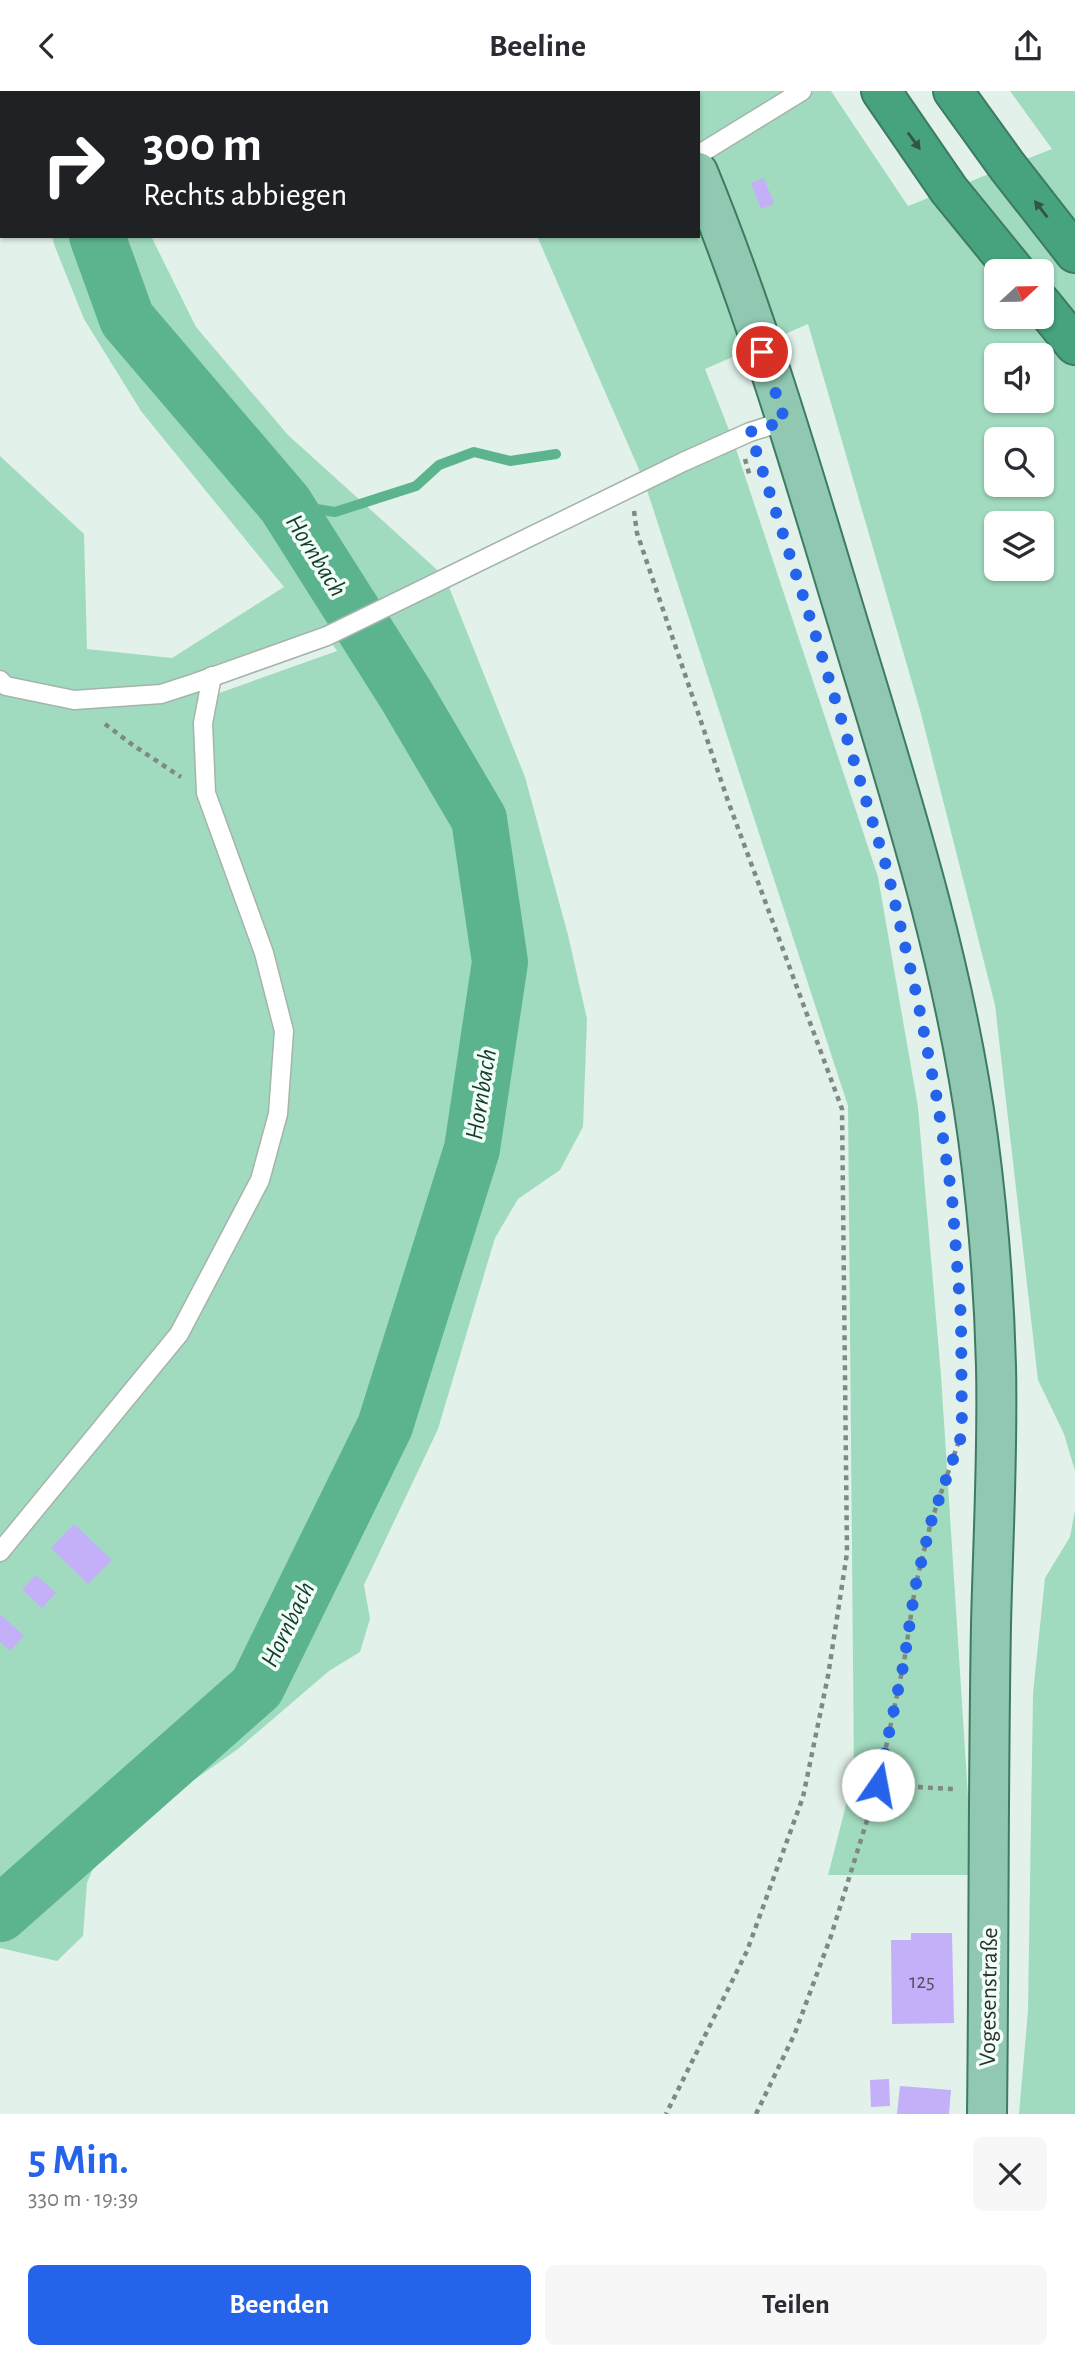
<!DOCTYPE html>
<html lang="de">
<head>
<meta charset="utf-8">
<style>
  body { margin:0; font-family:"Alegreya Sans",sans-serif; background:#f7f7f7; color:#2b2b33; height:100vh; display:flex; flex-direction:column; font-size:26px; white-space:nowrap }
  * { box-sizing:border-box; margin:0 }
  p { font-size:23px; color:#7c7c81 }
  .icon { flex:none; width:38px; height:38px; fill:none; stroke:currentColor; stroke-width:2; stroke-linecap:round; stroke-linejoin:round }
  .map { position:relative; height:2023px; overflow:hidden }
  .details { display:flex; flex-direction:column; background:#fff; flex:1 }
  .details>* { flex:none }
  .guide { position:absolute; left:0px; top:0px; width:700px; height:147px; box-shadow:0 2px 5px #0004; background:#202124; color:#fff; overflow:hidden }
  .needle { width:46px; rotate:68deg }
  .fabs { position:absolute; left:984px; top:168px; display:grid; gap:14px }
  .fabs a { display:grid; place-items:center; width:70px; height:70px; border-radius:10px; background:#fff; box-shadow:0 2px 5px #0004; font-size:35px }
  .pin { position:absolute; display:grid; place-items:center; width:60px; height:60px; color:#fff; margin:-30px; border:4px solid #fff; border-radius:50%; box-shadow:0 2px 7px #0007 }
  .me { position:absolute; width:77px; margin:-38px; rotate:12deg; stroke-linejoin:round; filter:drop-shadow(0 0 5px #0008) }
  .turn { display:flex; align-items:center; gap:24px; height:147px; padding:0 28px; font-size:32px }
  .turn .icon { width:91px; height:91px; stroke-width:2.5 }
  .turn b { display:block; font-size:49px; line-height:60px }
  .round { display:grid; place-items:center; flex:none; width:74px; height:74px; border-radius:10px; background:#f7f7f7 }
  .headline { display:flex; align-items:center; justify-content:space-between; height:119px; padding:0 28px }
  h1 { font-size:42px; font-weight:700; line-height:52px; color:#2563eb }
  .button { display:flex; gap:14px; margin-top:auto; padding:14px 28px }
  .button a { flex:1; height:80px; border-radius:10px; background:#2563eb; color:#fff; font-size:28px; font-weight:700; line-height:80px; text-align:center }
  .button a+a { background:#f7f7f7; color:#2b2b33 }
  header { display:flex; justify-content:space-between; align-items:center; height:91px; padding:0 28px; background:#fff; font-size:32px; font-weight:700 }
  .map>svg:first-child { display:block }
  .green { fill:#a1dbbf; fill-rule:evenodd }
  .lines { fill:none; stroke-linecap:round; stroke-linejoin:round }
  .stream { stroke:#5cb48e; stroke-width:10 }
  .river { stroke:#5cb48e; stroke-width:56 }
  .building { fill:#c3b0f8 }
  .service-casing { stroke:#a4b4ac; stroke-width:21 }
  .primary-casing { stroke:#3d7b62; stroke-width:42 }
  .motorway-casing { stroke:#3d7b62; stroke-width:42 }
  .path { stroke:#7f8a85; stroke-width:4.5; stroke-dasharray:5 5; stroke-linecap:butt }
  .service { stroke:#fff; stroke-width:18 }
  .primary { stroke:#90c8b1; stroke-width:38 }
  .motorway { stroke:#46a37d; stroke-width:38 }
  .oneway { fill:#345446 }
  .route { stroke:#2563eb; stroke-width:12; stroke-dasharray:0 21.6 }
  .labels { text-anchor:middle; stroke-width:7; stroke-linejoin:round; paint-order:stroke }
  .number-label { font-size:21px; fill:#525261 }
  .street-label { font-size:24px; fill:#2c322f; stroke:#f1fff8 }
  .water-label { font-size:26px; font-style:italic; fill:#163d2c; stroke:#f1fff8 }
</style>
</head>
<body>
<header><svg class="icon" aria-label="back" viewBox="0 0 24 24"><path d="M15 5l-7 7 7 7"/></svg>Beeline<svg class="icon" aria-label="share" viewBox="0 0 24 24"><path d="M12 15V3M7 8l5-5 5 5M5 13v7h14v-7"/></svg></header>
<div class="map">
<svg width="1075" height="2023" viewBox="0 0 1075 2023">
  <rect width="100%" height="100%" fill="#e2f2ea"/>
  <g class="green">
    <path d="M473 0H831L908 115 1052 58 1010 0H1075V1380L1064 1343 1038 1289 995 914 920 619 808 233 705 278 733 349 878 786 918 1016 941 1284 973 1784H828L854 1683 848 1015 644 390 537 145H698V2H473ZM996 180H1041V226H996ZM996 264H1041V310H996ZM996 348H1041V394H996ZM996 432H1041V478H996Z"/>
    <path d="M52 145H151L196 236 288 344 445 486 525 686 568 844 587 928 583 1036 560 1079 518 1108 495 1147 438 1338 364 1494 370 1528 360 1561 329 1580 238 1658 123 1739 100 1761 87 1792 83 1845 57 1870 0 1857V365L84 443 87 558 172 567 284 496 141 320 84 228 55 156ZM327 545 337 560 208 606 212 585Z"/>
    <polygon points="1075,1419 1075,2023 1019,2023 1028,1920 1033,1602 1045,1487 1070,1446"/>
  </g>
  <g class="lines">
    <polyline class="stream" points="285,413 335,421 416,395 439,374 474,361 510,370 556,363"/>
    <g class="river">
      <polyline points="88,2 88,0"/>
      <polyline points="0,1823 257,1596 385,1335 472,1058 500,871 479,728 406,604 285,413 127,228 97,145"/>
    </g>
  </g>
  <g class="building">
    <polygon points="764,87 774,113 761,118 751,92"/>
    <polygon points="74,1433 112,1469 88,1493 51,1457"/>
    <polygon points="36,1484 56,1502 42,1517 22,1498"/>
    <polygon points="0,1523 24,1545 10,1560 0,1551"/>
    <polygon points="911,1842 952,1842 954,1932 892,1933 891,1849 911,1849"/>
    <polygon points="889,1988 890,2015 871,2016 870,1989"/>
    <polygon points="900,1995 951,1999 949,2023 897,2023"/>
  </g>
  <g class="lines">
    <defs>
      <g id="service">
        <polyline points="698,64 802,0"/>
        <polyline points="0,589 6,595 74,609 161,603 195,592 327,545 683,371 750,341 785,330"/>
        <polyline points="0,1461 179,1243 260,1089 278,1023 284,940 264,862 206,702 203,632 212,585"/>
      </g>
      <g id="primary">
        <polyline points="664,0 664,2"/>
        <path d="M698 81C757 225 801 376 846 525 898 697 954 868 978 1047 988 1122 994 1199 996 1275 998 1362 993 1448 991 1534 988 1697 989 1860 987 2023"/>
      </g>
      <g id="motorway">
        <polyline points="881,0 949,99 1015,180"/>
        <polyline points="953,0 1007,75 1075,162"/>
        <polyline points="1041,212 1075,254"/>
      </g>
    </defs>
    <use href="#service" class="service-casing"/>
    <use href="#primary" class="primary-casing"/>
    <use href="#motorway" class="motorway-casing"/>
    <g class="path">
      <polyline points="745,368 750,386"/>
      <polyline points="634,420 637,442 728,710 842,1018 847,1462 828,1585 803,1706 747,1860 666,2023"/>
      <polyline points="105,633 134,655 181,686"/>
      <polyline points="878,1694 954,1698"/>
      <polyline points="756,2023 795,1942 831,1845 878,1694 904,1571 915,1497 931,1431 959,1350"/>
    </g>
    <use href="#service" class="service"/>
    <use href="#primary" class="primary"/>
    <use href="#motorway" class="motorway"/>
  </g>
  <defs><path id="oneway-solid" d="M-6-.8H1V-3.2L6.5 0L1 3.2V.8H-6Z" transform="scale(1.75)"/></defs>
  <g class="oneway">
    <use href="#oneway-solid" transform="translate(914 50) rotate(54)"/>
    <use href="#oneway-solid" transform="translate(1041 118) rotate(-128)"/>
  </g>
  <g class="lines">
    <polyline class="route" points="762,261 785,330 750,341 814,539 887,778 917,906 937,1008 952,1106 961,1226 962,1343 931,1431 915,1497 904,1571 878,1694"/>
  </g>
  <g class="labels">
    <g class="number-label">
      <text x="922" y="1897">125</text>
    </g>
    <g class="street-label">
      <text transform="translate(988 1906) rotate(-89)" y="8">Vogesenstraße</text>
    </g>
    <g class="water-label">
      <text transform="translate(317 464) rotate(58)" y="9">Hornbach</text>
      <text transform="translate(480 1003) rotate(-81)" y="9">Hornbach</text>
      <text transform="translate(287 1533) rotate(-64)" y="9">Hornbach</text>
    </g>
  </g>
</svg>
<div class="fabs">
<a><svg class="needle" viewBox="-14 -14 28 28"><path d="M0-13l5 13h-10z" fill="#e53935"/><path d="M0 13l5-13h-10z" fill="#7c7c81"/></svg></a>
<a><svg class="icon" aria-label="sound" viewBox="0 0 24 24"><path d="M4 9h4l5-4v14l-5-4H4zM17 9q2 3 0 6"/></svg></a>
<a><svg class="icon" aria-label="search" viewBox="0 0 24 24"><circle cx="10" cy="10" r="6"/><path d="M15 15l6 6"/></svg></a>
<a><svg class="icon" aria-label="layers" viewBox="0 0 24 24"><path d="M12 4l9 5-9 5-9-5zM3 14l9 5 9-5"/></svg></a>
</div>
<div class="pin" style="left:762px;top:261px;background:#d93025"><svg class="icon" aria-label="arrive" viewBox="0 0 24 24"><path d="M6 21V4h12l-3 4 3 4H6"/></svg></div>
<svg class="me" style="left:878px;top:1694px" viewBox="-20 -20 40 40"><circle r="19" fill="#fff"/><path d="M0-13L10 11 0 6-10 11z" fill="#2563eb"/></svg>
<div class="guide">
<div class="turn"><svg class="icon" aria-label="right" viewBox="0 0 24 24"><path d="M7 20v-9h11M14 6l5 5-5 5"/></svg><div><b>300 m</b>Rechts abbiegen</div></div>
</div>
</div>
<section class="details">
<div class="headline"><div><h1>5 Min.</h1><p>330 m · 19:39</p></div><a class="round"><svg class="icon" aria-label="close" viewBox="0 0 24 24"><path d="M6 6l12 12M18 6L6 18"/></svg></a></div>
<div class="button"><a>Beenden</a><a>Teilen</a></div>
</section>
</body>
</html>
